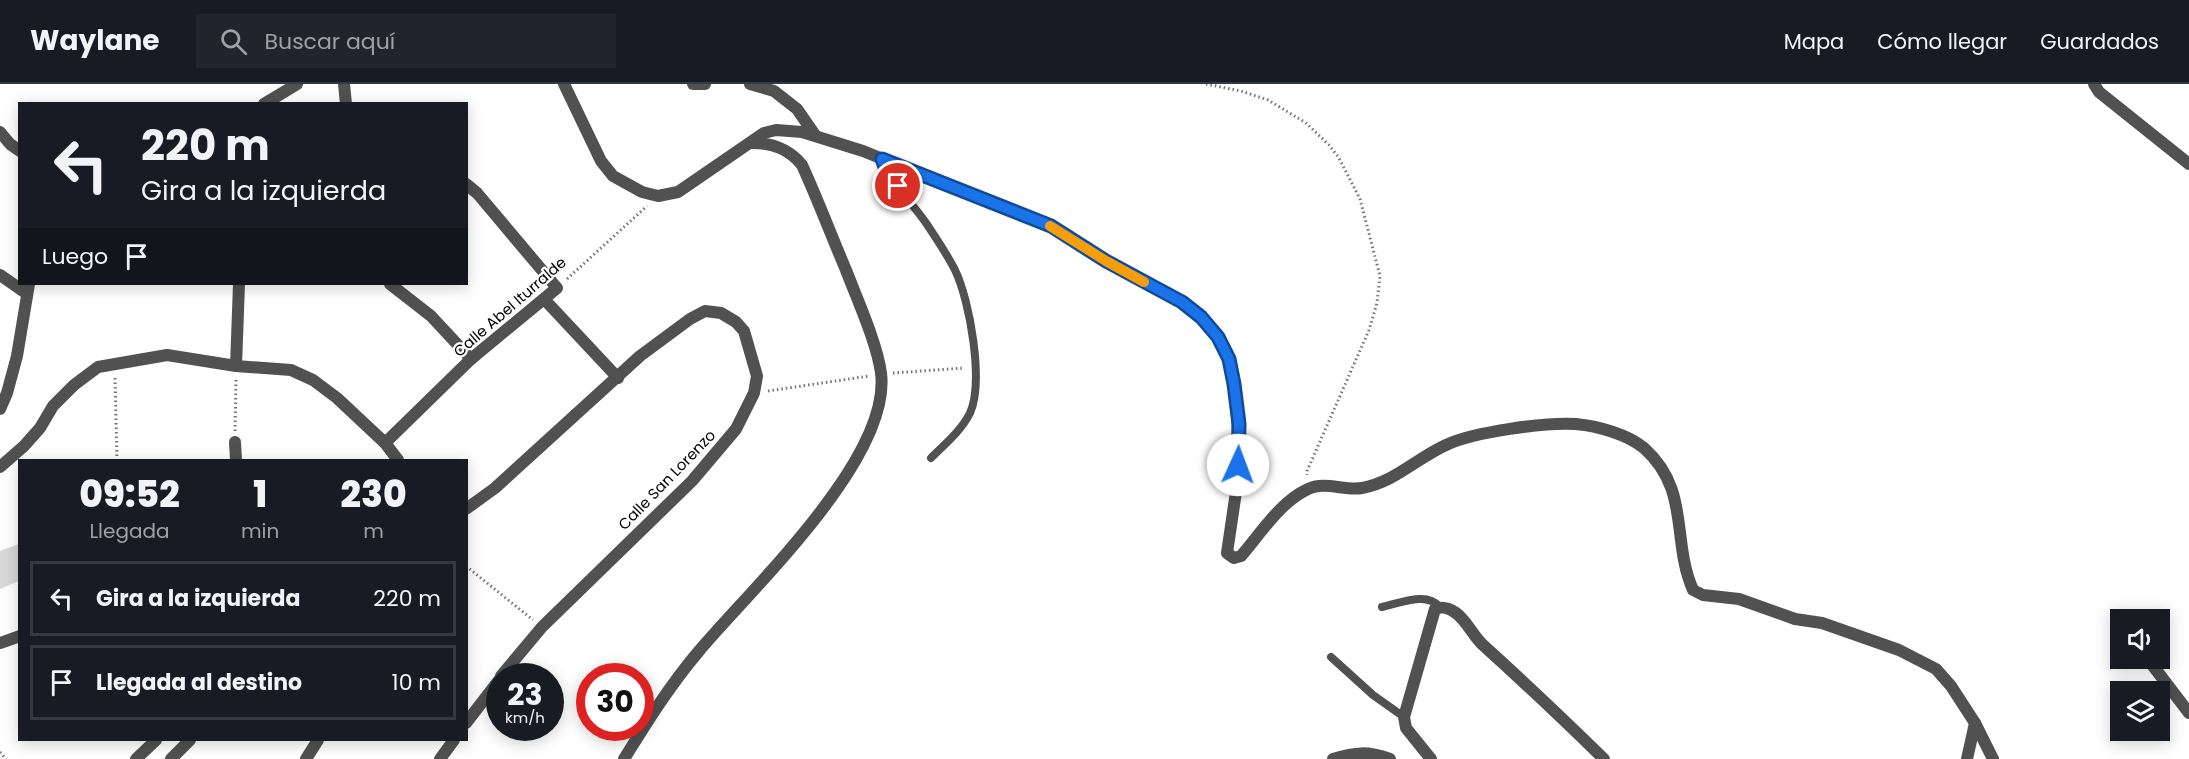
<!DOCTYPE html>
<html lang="es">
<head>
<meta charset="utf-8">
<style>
  body { margin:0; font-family:Poppins,sans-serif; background:#20242c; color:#f1f3f6; height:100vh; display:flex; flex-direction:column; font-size:22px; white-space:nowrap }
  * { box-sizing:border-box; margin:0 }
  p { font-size:20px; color:#9ea1a6 }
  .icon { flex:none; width:33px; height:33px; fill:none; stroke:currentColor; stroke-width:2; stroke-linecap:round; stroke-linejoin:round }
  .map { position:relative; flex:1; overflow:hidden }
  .sheet { position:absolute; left:18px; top:375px; width:450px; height:282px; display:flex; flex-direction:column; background:#171b24; border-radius:0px; box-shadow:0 3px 15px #0003 }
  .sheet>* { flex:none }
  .guide { position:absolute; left:18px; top:18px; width:450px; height:183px; border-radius:0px; box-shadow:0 3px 15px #0003; background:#171b24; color:#f1f3f6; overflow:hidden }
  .fabs { position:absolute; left:2110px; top:525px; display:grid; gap:12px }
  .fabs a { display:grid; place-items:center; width:60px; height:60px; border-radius:0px; background:#171b24; box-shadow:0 3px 15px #0003; font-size:30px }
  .speed { position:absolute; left:486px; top:579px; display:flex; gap:12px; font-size:30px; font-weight:700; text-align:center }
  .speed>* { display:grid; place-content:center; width:78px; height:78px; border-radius:50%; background:#171b24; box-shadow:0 3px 15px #0003; line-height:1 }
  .speed small { font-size:15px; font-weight:400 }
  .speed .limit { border:9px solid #d22; background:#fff; color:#111 }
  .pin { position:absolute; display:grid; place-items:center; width:51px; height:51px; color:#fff; margin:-26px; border:3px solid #fff; border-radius:50%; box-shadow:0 2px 6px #0007 }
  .me { position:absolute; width:66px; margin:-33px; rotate:2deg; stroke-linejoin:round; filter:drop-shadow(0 0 4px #0008) }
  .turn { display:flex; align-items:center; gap:21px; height:126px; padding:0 24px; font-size:27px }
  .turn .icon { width:78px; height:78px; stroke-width:2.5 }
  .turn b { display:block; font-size:42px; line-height:51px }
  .then { display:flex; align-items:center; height:57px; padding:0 24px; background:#0003; gap:12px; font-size:22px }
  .eta { display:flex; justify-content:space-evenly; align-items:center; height:102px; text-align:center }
  .eta b { font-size:36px; font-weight:800; line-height:42px }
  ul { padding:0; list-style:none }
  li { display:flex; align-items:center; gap:18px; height:75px; margin:0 12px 9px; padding:0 12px; border:3px solid #363941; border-radius:0px }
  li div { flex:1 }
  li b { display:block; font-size:22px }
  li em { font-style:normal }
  header { display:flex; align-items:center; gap:36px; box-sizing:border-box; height:84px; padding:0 30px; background:#171b24; border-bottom:2px solid #363941 }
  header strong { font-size:28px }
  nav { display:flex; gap:33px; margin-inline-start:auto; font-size:21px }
  .search { width:420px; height:54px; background:#20242c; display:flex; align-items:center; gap:15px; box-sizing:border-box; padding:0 21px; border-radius:0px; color:#9ea1a6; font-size:22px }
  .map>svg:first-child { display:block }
  .green { fill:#d8d8d8 }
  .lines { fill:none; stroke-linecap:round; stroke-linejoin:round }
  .path { stroke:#737373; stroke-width:3; stroke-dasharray:1.5 3; stroke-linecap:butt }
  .service { stroke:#515151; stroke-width:8 }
  .minor { stroke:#515151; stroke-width:12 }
  .route-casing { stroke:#114b97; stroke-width:15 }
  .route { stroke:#1a73e8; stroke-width:10 }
  .slow { stroke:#f59e0b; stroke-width:10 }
  .labels { text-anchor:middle; stroke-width:4.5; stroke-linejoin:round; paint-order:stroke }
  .street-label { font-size:15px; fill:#000; stroke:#fff }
</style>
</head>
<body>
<header>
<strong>Waylane</strong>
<div class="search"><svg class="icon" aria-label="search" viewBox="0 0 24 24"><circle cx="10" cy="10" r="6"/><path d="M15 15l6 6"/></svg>Buscar aquí</div>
<nav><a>Mapa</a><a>Cómo llegar</a><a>Guardados</a></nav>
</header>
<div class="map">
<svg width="2189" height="675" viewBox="0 0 2189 675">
  <rect width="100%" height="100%" fill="#fff"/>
  <polygon class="green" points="19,460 19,497 0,505 0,467"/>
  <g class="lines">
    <g class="path">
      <polyline points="1206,0 1241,7 1268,16 1306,39 1329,61 1339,74 1360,115 1380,192 1377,219 1369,246 1307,387 1307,391"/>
      <polyline points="567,195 647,122"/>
      <polyline points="893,289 964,284"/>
      <polyline points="115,294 117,376"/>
      <polyline points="768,307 869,292"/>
      <polyline points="235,347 236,293"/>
      <polyline points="466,482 533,536"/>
      <polyline points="0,668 6,675"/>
    </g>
    <g class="service">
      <path d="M882 75C887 94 914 121 926 139 936 154 947 170 955 186 970 217 984 298 970 329 961 347 945 360 931 374"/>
      <path d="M1382 523C1400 519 1427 507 1440 523"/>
      <polyline points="1331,573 1373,611 1404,633"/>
    </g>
    <g class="minor">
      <polyline points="344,0 346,20"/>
      <path d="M564 0 601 77 613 92 642 108 658 112 678 108 764 49 776 46 802 48 863 67 1051 143 1106 177 1182 218 1201 233 1219 253 1229 275 1235 301 1239 361 1237 401 1227 469 1234 474 1241 472C1261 449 1280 418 1308 405 1324 397 1345 407 1362 404 1395 398 1417 374 1446 361 1473 348 1546 338 1576 340 1597 342 1627 350 1644 364 1691 406 1671 456 1693 506L1703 511 1739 515 1795 535 1822 539 1899 566 1936 585 1951 602 1975 639 1993 675"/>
      <polyline points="693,0 705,0"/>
      <polyline points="750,0 774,7 797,25 815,51"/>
      <polyline points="2094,0 2099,8 2189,80"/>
      <polyline points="264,20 297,0"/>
      <polyline points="0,48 10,60 20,67"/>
      <polyline points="0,191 26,209"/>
      <polyline points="390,200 431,232 471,275"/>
      <polyline points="544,215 618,294"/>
      <polyline points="236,282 239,200"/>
      <polyline points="0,325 7,309 17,272 29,200"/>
      <polyline points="235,358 236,376"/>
      <polyline points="385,359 471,275 557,204 477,109 466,100"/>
      <polyline points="0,383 24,362 40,344 53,322 74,301 98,283 167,271 236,282 291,286 313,296 337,314 385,359 398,376"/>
      <polyline points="466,425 495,404 640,272 690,235 705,227 721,229 736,238 744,247 757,292 754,309 736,345 692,397 542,543 501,592"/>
      <polyline points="0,559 20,552"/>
      <polyline points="2147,574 2189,629"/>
      <polyline points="466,639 500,595"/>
      <polyline points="136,675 156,656"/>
      <polyline points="171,675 190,656"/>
      <polyline points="306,675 318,656"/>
      <polyline points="440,675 454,656"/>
      <path d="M624 675C647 638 670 601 699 567 751 505 892 374 881 289 877 259 857 215 846 186 831 151 818 116 802 81 789 65 773 59 752 59"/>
      <path d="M1333 675C1356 668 1367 667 1390 675"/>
      <path d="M1431 675 1406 644 1404 633 1435 525C1443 522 1449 524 1456 529 1467 537 1473 552 1483 561 1524 598 1564 636 1604 675"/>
      <polyline points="1967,675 1975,639"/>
    </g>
  </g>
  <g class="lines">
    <defs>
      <polyline id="route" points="898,102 886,86 882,75 1051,142 1106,177 1182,218 1201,233 1218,253 1229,275 1234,300 1239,340 1238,381"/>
    </defs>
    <use href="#route" class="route-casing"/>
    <use href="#route" class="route"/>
    <polyline class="slow" points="1050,142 1106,177 1144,198"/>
  </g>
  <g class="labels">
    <g class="street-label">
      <text transform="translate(510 223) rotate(-41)" y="5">Calle Abel Iturralde</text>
      <text transform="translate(667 396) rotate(-46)" y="5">Calle San Lorenzo</text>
    </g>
  </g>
</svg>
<div class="fabs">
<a><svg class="icon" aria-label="sound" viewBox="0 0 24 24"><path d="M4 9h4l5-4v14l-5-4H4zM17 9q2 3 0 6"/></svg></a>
<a><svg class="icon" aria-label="layers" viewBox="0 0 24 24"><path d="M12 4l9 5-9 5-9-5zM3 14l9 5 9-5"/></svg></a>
</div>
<div class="speed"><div>23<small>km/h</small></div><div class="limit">30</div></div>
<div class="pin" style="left:898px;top:102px;background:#d93025"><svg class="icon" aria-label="arrive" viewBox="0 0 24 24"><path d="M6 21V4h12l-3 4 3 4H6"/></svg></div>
<svg class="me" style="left:1238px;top:381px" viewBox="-20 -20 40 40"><circle r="19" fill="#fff"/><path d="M0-13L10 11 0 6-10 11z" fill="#1a73e8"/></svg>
<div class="guide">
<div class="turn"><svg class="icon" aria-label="left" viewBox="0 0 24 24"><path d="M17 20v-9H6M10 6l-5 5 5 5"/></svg><div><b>220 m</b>Gira a la izquierda</div></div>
<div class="then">Luego<svg class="icon" aria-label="arrive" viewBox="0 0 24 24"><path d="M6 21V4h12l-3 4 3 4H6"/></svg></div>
</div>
<section class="sheet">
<div class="eta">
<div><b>09:52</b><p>Llegada</p></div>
<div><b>1</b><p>min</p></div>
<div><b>230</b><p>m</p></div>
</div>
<ul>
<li><svg class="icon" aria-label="left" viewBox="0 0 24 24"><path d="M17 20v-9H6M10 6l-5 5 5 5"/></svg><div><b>Gira a la izquierda</b></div><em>220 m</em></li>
<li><svg class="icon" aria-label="arrive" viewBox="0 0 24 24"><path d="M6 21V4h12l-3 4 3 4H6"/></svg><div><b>Llegada al destino</b></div><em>10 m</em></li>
</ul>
</section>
</div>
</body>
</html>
